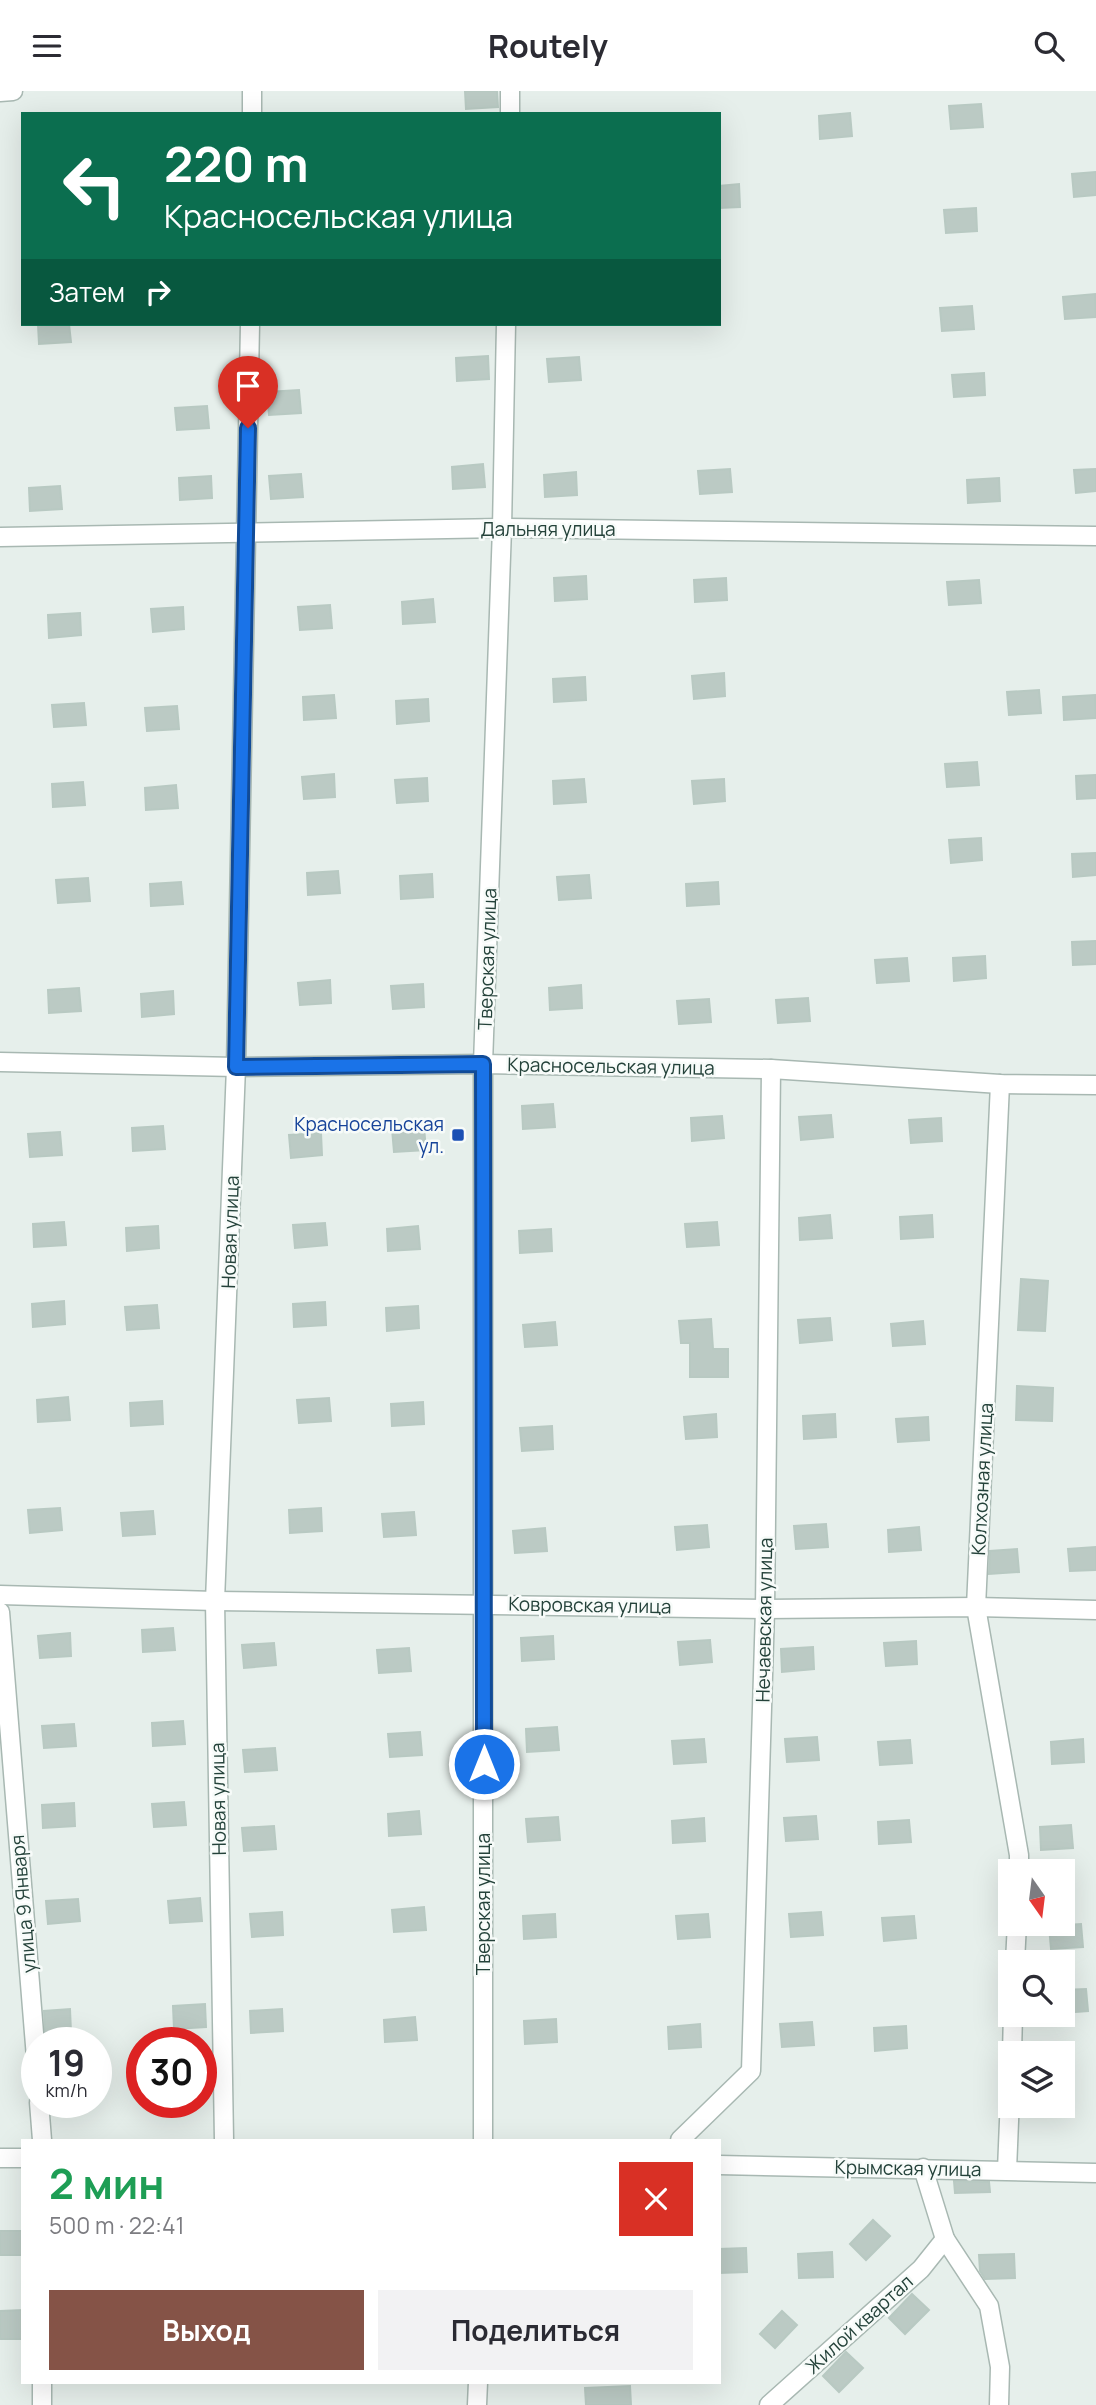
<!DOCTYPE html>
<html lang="ru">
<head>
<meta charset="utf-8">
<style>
  body { margin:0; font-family:Manrope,sans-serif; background:#f2f2f3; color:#2b2b33; height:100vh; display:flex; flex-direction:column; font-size:26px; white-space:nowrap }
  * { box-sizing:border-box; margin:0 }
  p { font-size:23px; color:#7c7c81 }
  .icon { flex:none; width:38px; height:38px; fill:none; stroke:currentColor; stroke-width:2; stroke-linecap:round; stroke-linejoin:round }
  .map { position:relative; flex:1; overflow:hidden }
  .sheet { position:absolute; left:21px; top:2048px; width:700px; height:245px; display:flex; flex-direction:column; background:#fff; border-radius:0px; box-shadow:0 7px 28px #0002 }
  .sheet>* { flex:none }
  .banner { position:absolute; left:21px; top:21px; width:700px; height:214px; border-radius:0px; box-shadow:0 7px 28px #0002; background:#0b6e4f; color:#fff; overflow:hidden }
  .needle { width:46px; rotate:166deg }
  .controls { position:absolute; left:998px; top:1768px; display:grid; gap:14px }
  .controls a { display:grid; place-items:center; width:77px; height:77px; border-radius:0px; background:#fff; box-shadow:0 7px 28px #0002; font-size:35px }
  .speed { position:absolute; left:21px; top:1936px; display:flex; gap:14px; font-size:35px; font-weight:700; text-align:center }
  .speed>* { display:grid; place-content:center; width:91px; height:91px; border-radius:50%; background:#fff; box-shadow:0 7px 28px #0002; line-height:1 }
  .speed small { font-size:18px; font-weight:400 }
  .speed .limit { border:10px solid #d22; background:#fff; color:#111 }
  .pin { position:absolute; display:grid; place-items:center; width:60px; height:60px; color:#fff; margin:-72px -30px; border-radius:50% 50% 50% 0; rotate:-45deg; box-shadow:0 0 7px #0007 }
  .pin .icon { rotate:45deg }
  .me { position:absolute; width:77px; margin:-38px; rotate:0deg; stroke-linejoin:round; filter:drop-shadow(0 0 5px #0008) }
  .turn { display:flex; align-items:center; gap:24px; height:147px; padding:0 28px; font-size:32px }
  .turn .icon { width:91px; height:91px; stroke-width:2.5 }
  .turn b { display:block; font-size:49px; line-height:60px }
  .then { display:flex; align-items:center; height:66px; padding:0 28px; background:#0003; gap:14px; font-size:26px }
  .round { display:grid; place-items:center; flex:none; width:74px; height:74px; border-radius:0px; background:#f2f2f3 }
  .summary { display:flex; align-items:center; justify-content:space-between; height:119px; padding:0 28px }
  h1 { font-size:42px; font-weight:700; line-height:52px; color:#1e9e55 }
  .primary-button { display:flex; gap:14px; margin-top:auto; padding:14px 28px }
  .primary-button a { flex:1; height:80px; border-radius:0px; background:#855347; color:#fff; font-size:28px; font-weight:700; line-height:80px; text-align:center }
  .primary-button a+a { background:#f2f2f3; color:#2b2b33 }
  header { display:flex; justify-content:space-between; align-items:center; height:91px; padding:0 28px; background:#fff; font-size:32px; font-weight:700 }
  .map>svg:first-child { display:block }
  .building { fill:#bbcac4; stroke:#b8c9c2; stroke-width:2 }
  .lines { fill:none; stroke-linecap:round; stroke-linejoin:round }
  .minor-casing { stroke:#a8b8b2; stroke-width:21 }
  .minor { stroke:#fff; stroke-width:18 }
  .route-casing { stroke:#114b97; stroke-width:18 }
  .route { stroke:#1a73e8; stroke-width:12 }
  .transit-dot { fill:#1a4fb4; stroke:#f7fbf9; stroke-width:2.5 }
  .labels { text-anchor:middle; stroke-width:5; stroke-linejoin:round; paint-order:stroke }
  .street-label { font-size:19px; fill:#24423a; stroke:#f7fbf9 }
  .transit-label { font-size:19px; fill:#164399; stroke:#f7fbf9; text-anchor:end }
</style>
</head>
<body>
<header><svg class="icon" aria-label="menu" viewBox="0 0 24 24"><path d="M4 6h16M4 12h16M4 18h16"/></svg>Routely<svg class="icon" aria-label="search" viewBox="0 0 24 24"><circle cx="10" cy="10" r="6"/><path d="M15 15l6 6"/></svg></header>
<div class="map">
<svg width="1096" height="2314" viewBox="0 0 1096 2314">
  <rect width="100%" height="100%" fill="#e6efeb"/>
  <g class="building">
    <polygon points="465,0 497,0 498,16 466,18"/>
    <polygon points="981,13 983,36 951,38 949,15"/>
    <polygon points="850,22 852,45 820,48 819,25"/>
    <polygon points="1096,81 1096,104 1074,106 1072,83"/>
    <polygon points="739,93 740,116 719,117 719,95"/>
    <polygon points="976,117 977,140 946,142 944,119"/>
    <polygon points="1095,203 1096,226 1065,228 1063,206"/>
    <polygon points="972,215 974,238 942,240 940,217"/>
    <polygon points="38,233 69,233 71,251 39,253"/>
    <polygon points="488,265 489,288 457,290 456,267"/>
    <polygon points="579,266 581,289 549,291 547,268"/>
    <polygon points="984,282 985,304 954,306 952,284"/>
    <polygon points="299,299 301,322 269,324 267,301"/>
    <polygon points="207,315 209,337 177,339 175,317"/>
    <polygon points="483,373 485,396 453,398 452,376"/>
    <polygon points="730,378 732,401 700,403 698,380"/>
    <polygon points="1096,378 1096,400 1076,402 1074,379"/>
    <polygon points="576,381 577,404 545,406 544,384"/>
    <polygon points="301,383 303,406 271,408 269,385"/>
    <polygon points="211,385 212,407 180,409 179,387"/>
    <polygon points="999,387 1000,410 968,412 967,389"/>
    <polygon points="60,395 62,418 30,420 29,397"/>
    <polygon points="586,485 587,508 555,510 554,487"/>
    <polygon points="726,487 727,509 695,511 694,489"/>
    <polygon points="979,489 981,512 949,514 947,491"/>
    <polygon points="433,508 435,531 403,533 402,511"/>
    <polygon points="330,514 332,537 300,539 298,516"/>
    <polygon points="183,516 184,538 153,541 151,518"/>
    <polygon points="80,522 81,544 49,547 48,524"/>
    <polygon points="724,582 725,605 694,608 692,585"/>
    <polygon points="585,586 586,609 554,611 553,588"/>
    <polygon points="1039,599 1041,622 1009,624 1007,601"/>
    <polygon points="334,604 336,627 304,629 303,606"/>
    <polygon points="1095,604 1096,627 1064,629 1063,606"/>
    <polygon points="428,608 429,630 397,633 396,610"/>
    <polygon points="84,612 86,634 54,636 52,614"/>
    <polygon points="177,615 179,638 147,640 145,617"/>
    <polygon points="977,671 979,694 947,696 945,673"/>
    <polygon points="334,683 335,706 304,708 302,686"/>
    <polygon points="1096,684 1096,707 1077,708 1076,685"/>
    <polygon points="427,687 428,710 397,712 395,689"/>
    <polygon points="584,688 586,711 554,713 553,690"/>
    <polygon points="724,688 725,710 694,713 692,690"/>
    <polygon points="83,691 85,714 53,716 52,693"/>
    <polygon points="176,694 178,717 146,719 145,697"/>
    <polygon points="981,747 982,769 951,772 949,749"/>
    <polygon points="1096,762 1096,784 1073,786 1072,763"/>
    <polygon points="338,780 340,802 308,804 307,782"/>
    <polygon points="432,783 433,806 401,808 400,785"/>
    <polygon points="589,784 591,807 559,809 557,786"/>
    <polygon points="88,787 90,810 58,812 56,789"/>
    <polygon points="181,791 183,813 151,815 150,793"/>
    <polygon points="718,791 719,813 687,815 686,793"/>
    <polygon points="1096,850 1096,873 1073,874 1072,851"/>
    <polygon points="985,865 986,887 954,890 953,867"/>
    <polygon points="907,867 909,890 877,892 875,869"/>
    <polygon points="330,889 331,912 300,914 298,892"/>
    <polygon points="423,893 424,916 393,918 391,895"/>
    <polygon points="581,894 582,917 550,919 549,897"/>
    <polygon points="79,897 81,920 49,922 48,899"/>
    <polygon points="173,900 174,923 142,926 141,903"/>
    <polygon points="808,907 810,930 778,932 776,909"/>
    <polygon points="709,908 711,931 679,933 677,910"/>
    <polygon points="553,1013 555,1036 523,1038 522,1015"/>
    <polygon points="831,1024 833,1046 801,1049 799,1026"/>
    <polygon points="722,1025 724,1047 692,1050 691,1027"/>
    <polygon points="941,1027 942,1050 911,1052 909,1029"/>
    <polygon points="163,1035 165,1058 133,1060 132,1037"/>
    <polygon points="424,1036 426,1059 394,1061 392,1038"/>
    <polygon points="60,1041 62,1064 30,1066 28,1043"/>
    <polygon points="321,1042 322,1064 291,1067 289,1044"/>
    <polygon points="830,1124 832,1147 800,1149 799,1127"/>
    <polygon points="932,1124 933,1146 901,1148 900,1126"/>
    <polygon points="64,1131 66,1154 34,1156 33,1133"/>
    <polygon points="717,1131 719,1154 687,1156 685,1133"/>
    <polygon points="325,1132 327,1154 295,1157 293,1134"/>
    <polygon points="158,1135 159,1157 127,1160 126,1137"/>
    <polygon points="418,1135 420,1158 388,1160 387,1138"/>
    <polygon points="551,1138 552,1160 520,1162 519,1140"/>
    <polygon points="1021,1188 1048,1190 1045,1240 1018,1239"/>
    <polygon points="64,1210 65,1233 33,1236 32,1213"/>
    <polygon points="325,1211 326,1234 294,1236 293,1213"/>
    <polygon points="157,1214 159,1237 127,1239 125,1216"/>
    <polygon points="418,1215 419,1237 387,1240 386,1217"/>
    <polygon points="830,1227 832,1249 800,1252 798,1229"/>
    <polygon points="711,1228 713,1258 728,1258 728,1286 690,1286 690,1252 681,1252 679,1230"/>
    <polygon points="923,1230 925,1253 893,1255 891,1233"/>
    <polygon points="555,1231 557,1254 525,1256 523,1234"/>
    <polygon points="1017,1295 1053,1297 1052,1330 1016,1329"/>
    <polygon points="68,1306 70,1329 38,1331 37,1309"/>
    <polygon points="329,1307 331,1330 299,1332 297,1309"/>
    <polygon points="162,1310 163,1333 131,1335 130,1312"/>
    <polygon points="423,1311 424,1333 392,1335 391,1313"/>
    <polygon points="716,1323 717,1346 686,1348 684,1326"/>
    <polygon points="835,1323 836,1346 804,1348 803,1325"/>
    <polygon points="928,1326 929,1349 898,1351 896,1328"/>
    <polygon points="552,1335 553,1358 522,1360 520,1337"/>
    <polygon points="60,1417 62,1439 30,1442 28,1419"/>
    <polygon points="321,1417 322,1440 290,1442 289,1419"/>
    <polygon points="153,1420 155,1443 123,1445 121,1422"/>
    <polygon points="414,1421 416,1444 384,1446 382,1423"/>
    <polygon points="826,1433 828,1456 796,1458 794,1435"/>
    <polygon points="707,1434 709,1456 677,1459 675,1436"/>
    <polygon points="919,1436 921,1459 889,1461 888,1439"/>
    <polygon points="545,1437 547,1460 515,1462 513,1440"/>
    <polygon points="1096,1456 1096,1479 1070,1480 1068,1458"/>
    <polygon points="1017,1458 1019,1481 989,1483 990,1460"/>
    <polygon points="173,1537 175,1559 143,1561 142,1539"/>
    <polygon points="70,1542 71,1565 40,1567 38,1545"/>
    <polygon points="553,1545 554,1568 522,1570 521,1547"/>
    <polygon points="710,1549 712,1571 680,1574 678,1551"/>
    <polygon points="916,1550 917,1573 886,1575 884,1552"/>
    <polygon points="274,1552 276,1574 244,1577 242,1554"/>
    <polygon points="813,1556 814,1578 782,1581 781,1558"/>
    <polygon points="409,1557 411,1580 379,1582 377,1559"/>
    <polygon points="183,1630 185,1653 153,1655 152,1632"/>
    <polygon points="74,1633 76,1655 44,1657 42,1635"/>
    <polygon points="557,1636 559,1659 527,1661 526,1638"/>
    <polygon points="420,1641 422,1664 390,1666 388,1643"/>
    <polygon points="817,1646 819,1669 787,1671 785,1648"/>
    <polygon points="704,1648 706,1671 674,1673 672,1650"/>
    <polygon points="1083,1648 1084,1671 1052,1673 1051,1651"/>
    <polygon points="910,1649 912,1672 880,1674 878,1651"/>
    <polygon points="275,1657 277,1679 245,1681 243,1659"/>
    <polygon points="184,1711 186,1734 154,1736 152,1713"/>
    <polygon points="74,1712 75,1735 43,1737 42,1714"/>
    <polygon points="419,1720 421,1743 389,1745 388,1723"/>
    <polygon points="816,1725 818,1748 786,1750 784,1727"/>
    <polygon points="558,1726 560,1749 528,1751 526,1728"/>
    <polygon points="704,1727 705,1750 673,1752 672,1730"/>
    <polygon points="909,1729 911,1751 879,1753 878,1731"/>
    <polygon points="1071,1734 1073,1757 1041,1759 1040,1736"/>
    <polygon points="274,1735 276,1758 244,1760 242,1737"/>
    <polygon points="200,1807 202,1830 170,1832 168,1810"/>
    <polygon points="78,1808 80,1830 48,1833 46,1810"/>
    <polygon points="424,1816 426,1839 394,1841 392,1819"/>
    <polygon points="282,1821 283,1844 252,1846 250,1823"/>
    <polygon points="821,1821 823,1844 791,1846 789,1823"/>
    <polygon points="555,1823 556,1846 524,1848 523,1825"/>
    <polygon points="708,1823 710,1846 678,1848 676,1825"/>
    <polygon points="914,1825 916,1847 884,1850 882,1827"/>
    <polygon points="1081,1833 1083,1856 1051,1858 1049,1835"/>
    <polygon points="1086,1898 1088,1920 1062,1922 1062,1899"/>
    <polygon points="205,1913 206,1936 174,1938 173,1915"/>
    <polygon points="70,1918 71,1941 45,1943 44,1920"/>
    <polygon points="282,1918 283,1940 251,1942 250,1920"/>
    <polygon points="415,1926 417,1949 385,1951 384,1929"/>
    <polygon points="556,1928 557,1951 525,1953 524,1930"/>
    <polygon points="812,1931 814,1954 782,1956 780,1933"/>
    <polygon points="700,1933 701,1956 669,1958 668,1936"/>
    <polygon points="906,1935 907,1957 875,1960 874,1937"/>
    <polygon points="954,2090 989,2091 990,2101 955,2102"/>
    <polygon points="873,2129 890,2145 866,2169 850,2153"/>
    <rect x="0" y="2140" width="23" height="24"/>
    <polygon points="746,2157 747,2181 719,2182 719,2158"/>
    <polygon points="832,2161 833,2186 799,2187 798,2163"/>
    <polygon points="1014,2163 1015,2187 985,2188 980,2180 979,2164"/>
    <polygon points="912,2203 929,2219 905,2243 889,2227"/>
    <polygon points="23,2219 23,2248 0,2248 0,2220"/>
    <polygon points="782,2220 797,2234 775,2257 760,2243"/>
    <polygon points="846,2261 863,2277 839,2301 823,2285"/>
    <polygon points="630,2295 631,2314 586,2314 585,2297"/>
  </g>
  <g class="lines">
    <defs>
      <g id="minor">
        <polyline points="0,1 13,0"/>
        <polyline points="252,23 252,0"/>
        <polyline points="510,23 510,0"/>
        <polyline points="0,446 502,437 1096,445"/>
        <polyline points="0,971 236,976 483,973 771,978 1000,993 1096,994"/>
        <polyline points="1000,993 976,1516 1019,1764 1019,1780"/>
        <polyline points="0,1504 215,1510 765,1518 976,1516 1096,1519"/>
        <polyline points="0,1521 37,1979"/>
        <polyline points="1015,1871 1017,1832"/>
        <polyline points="1012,1962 1013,1923"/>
        <polyline points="39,2011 42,2049"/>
        <polyline points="224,2049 215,1510 236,976 250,233"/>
        <polyline points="483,2049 483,973 502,437 506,233"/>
        <polyline points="680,2049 751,1980 765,1518 771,978"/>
        <polyline points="0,2067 23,2067"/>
        <polyline points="719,2074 1096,2082"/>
        <polyline points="923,2077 945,2148 989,2215 1000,2276 999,2314"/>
        <polyline points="1007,2079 1010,2006"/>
        <polyline points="42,2314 42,2291"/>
        <polyline points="477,2314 478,2291"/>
        <polyline points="769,2314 921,2178 945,2148"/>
      </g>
    </defs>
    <use href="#minor" class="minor-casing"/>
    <use href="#minor" class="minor"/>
  </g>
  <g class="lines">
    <defs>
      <polyline id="route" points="248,337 236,976 483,973 484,1673"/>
    </defs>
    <use href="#route" class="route-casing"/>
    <use href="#route" class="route"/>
  </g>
  <rect class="transit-dot" x="451" y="1037" width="14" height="14" rx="3.5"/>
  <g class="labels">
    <g class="street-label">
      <text x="548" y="445">Дальняя улица</text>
      <text transform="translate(487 868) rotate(-88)" y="7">Тверская улица</text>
      <text transform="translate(611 975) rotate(1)" y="7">Красносельская улица</text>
      <text transform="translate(230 1141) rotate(-88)" y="7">Новая улица</text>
      <text transform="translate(982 1388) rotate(-87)" y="7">Колхозная улица</text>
      <text transform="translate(590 1514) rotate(1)" y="7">Ковровская улица</text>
      <text transform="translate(764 1529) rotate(-89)" y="7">Нечаевская улица</text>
      <text transform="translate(218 1708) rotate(-91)" y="7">Новая улица</text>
      <text transform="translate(23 1813) rotate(-95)" y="7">улица 9 Января</text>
      <text transform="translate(483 1813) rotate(-90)" y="7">Тверская улица</text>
      <text transform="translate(908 2077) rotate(1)" y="7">Крымская улица</text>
      <text transform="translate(859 2233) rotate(-42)" y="7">Жилой квартал</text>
    </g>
    <g class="transit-label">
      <text x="444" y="1040">Красносельская<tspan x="444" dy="22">ул.</tspan></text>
    </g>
  </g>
</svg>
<div class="controls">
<a><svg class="needle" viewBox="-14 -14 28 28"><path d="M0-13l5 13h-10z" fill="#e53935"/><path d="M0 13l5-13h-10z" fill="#7c7c81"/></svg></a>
<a><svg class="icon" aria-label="search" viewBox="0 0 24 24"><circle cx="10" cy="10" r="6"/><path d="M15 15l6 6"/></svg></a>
<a><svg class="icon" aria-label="layers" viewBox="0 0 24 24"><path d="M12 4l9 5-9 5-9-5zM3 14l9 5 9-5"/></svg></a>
</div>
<div class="speed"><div>19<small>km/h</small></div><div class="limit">30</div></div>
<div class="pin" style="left:248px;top:337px;background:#d93025"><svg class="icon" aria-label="arrive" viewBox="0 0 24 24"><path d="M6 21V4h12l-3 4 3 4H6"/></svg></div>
<svg class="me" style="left:484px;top:1673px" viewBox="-20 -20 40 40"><circle r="17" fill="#1a73e8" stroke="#fff" stroke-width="3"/><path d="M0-11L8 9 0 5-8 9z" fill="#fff"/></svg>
<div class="banner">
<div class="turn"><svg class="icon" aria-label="left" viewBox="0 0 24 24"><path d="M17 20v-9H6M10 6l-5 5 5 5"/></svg><div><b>220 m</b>Красносельская улица</div></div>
<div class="then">Затем<svg class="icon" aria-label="right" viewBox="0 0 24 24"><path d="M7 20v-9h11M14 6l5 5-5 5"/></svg></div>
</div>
<section class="sheet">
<div class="summary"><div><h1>2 мин</h1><p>500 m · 22:41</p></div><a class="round" style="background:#d93025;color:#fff"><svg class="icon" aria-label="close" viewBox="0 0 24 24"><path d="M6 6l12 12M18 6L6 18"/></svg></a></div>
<div class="primary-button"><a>Выход</a><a>Поделиться</a></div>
</section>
</div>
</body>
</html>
